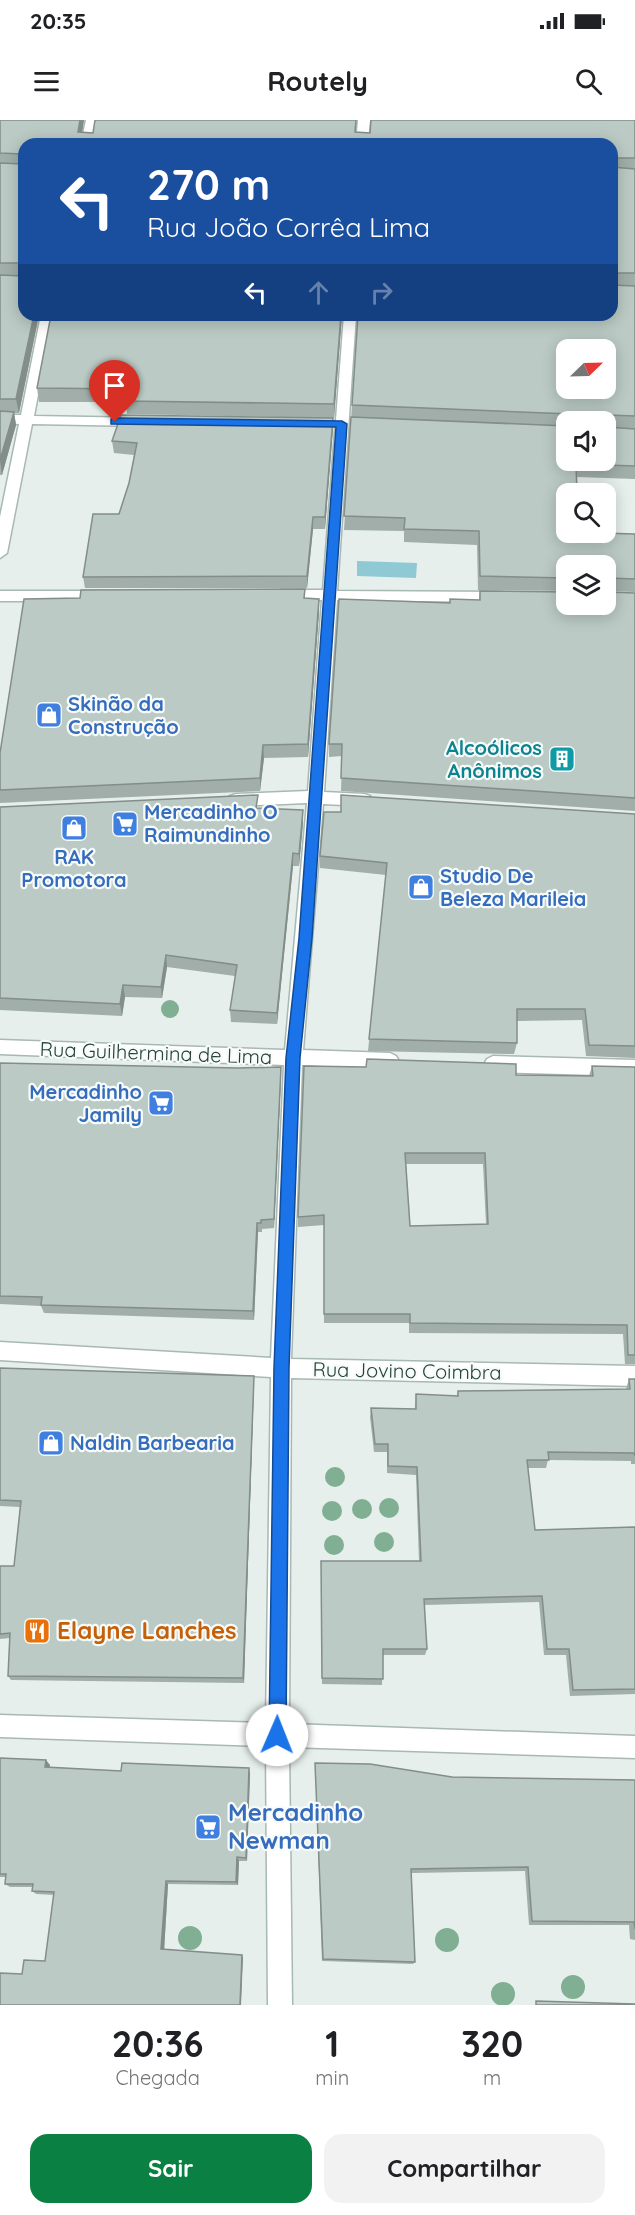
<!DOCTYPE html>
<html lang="pt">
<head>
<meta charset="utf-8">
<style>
  body { margin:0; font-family:Quicksand,sans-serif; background:#f2f2f2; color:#202124; height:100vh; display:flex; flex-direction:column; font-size:22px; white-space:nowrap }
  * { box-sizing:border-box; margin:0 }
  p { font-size:20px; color:#757577 }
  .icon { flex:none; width:33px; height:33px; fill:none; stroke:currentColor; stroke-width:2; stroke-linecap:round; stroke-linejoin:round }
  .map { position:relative; height:1885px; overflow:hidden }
  .side { display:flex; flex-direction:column; background:#fff; flex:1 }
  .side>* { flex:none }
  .guide { position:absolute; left:18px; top:18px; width:600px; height:183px; border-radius:18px; box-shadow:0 3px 15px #0003; background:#1a4fa0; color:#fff; overflow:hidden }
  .needle { width:39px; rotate:67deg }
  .fabs { position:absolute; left:556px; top:219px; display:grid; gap:12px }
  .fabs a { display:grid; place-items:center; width:60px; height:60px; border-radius:12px; background:#fff; box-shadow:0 3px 15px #0003; font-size:30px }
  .pin { position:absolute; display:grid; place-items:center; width:51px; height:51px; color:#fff; margin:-62px -26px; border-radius:50% 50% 50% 0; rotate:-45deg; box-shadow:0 0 6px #0007 }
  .pin .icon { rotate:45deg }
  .me { position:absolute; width:66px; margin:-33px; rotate:1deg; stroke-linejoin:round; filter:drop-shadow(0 0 4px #0008) }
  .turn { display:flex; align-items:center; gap:21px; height:126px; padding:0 30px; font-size:27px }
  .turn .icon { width:78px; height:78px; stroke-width:2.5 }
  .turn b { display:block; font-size:42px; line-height:51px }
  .lanes { display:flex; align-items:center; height:57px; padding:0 30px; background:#0003; justify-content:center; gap:30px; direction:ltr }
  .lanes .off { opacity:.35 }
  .eta { display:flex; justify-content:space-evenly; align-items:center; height:102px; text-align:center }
  .eta b { font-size:36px; font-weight:700; line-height:42px }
  .primary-button { display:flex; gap:12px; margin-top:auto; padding:12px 30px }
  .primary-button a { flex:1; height:69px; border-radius:18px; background:#0b8043; color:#fff; font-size:24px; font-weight:700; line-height:69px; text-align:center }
  .primary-button a+a { background:#f2f2f2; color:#202124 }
  .status { display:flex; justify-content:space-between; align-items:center; height:42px; padding:0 30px; background:#fff; direction:ltr }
  .status svg { height:16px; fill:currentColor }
  header { display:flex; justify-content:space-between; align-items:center; height:78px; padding:0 30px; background:#fff; font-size:27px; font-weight:700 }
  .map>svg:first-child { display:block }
  .water { fill:#8ec9d4 }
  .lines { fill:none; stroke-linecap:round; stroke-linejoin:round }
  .street-casing { stroke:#a8b8b2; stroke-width:3 }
  .street { fill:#fff; fill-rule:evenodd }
  .tree { fill:#80af93 }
  .wall { fill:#a1aea9; fill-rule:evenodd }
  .shaded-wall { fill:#838d89 }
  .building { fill:#bbcac4; stroke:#838d89; stroke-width:1.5; fill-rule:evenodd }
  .route { fill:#1a73e8; stroke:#114b97; stroke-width:1.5 }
  .labels { text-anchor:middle; stroke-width:4.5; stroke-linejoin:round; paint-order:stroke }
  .shop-label { font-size:20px; font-weight:bold; fill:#366cbe; stroke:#f7fbf9; text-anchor:start }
  .culture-label { font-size:20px; font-weight:bold; fill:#0d838f; stroke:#f7fbf9; text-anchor:end }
  .street-label { font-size:20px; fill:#24423a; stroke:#f7fbf9 }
  .near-food-label { font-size:24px; font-weight:bold; fill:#c56008; stroke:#f7fbf9; text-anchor:start }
  .near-shop-label { font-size:24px; font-weight:bold; fill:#366cbe; stroke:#f7fbf9; text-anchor:start }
</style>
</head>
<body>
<div class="status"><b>20:35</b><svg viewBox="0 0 49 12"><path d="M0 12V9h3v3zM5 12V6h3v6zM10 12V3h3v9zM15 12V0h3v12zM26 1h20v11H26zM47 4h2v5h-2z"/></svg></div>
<header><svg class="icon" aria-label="menu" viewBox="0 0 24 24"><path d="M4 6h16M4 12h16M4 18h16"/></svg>Routely<svg class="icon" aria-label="search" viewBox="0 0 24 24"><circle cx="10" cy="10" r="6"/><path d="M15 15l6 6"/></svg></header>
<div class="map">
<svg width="635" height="1885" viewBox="0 0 635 1885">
  <rect width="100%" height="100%" fill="#e6efeb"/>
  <polygon class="water" points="357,441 417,443 416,458 357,456"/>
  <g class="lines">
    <defs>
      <g id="street">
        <polygon points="86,0 98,0 93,24 81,24"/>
        <polygon points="358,0 370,0 368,24 356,24"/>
        <polygon points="41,195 53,195 34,296 142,298 149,302 142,306 32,304 7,433 0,438 0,397 19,304 0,303 0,295 21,295"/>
        <polygon points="344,195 356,195 337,471 502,472 509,477 502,482 337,480 324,672 364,674 370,676 372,680 370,684 364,686 323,684 303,930 390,933 396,936 399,941 396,946 390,949 302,945 291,1239 635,1246 635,1266 291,1258 289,1604 635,1616 635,1638 289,1627 292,1885 268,1885 266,1626 0,1617 0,1595 266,1603 271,1257 0,1240 0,1222 271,1238 284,945 0,934 0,920 285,930 307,683 236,686 230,684 228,680 230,676 236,674 308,671 322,480 281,480 274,475 281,470 323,470"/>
        <polygon points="0,471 103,471 110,476 103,481 0,481"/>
        <polygon points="493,936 635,940 635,956 493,952 487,949 484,944 487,939"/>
      </g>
    </defs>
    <use href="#street" class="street-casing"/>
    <use href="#street" class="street"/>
  </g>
  <g class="tree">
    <circle cx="170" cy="889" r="9"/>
    <circle cx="335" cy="1357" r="10"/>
    <circle cx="389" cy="1388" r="10"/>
    <circle cx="362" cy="1389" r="10"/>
    <circle cx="332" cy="1391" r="10"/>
    <circle cx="384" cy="1422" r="10"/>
    <circle cx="334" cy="1425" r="10"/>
    <circle cx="190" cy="1818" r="12"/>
    <circle cx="447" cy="1820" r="12"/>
    <circle cx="573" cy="1867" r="12"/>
    <circle cx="503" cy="1874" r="12"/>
  </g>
  <g class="wall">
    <path d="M0 0H84L82 12 93 13 356 0 355 12 370 13 635 0V359L577 357 579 413 635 414V472L607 471 608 472 635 473V691L341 671 342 636 329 637V624L449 483 479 480 480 471 606 484 567 446V471L478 470 477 425 404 422V411L344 410 352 285 612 195 24 24V195H39L19 293H14L16 305 2 355H0ZM567 302H606L567 340Z"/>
    <polygon points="342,195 334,298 127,294 126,282 39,282 37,268"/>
    <polygon points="333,298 325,409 313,409 307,468 85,468 83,457 119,394 129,363 134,335 114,333 112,321"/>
    <polygon points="305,469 305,478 319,492 308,637 264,638 260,671 0,683 0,633 80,478"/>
    <polygon points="0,687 258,688 303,703 299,746 293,746 277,904 231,902 230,890 235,856 167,847 162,878 125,877 122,896 0,890"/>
    <polygon points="341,692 635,694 635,938 586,936 582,900 517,901 517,923 514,934 368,931 386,755 320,748 320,736"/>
    <polygon points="0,943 281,957 274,1108 262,1109 262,1112 258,1112 254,1200 44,1193 41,1186 0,1184"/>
    <path d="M592 946 635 947V1244H625L623 1214 409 1213V1203H324V1105L298 1107V1097L516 955 589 956ZM406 1044H483L486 1104 410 1106Z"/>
    <polygon points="0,1248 254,1263 244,1563 11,1560 8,1556 10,1518 0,1519 0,1446 14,1446 20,1387 0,1386"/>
    <polygon points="629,1259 635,1259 635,1344 631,1344 631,1341 548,1340 546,1348 528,1348 535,1410 635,1407 635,1574 570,1576 566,1535 544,1535 539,1482 424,1485 427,1529 425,1535 383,1535 382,1565 322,1564 321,1441 419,1441 416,1355 387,1353 387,1332 374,1332 370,1297 371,1288 415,1289 416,1274 457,1276 458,1271 626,1269"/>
    <polygon points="0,1638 50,1645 49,1647 121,1651 250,1653 247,1741 239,1741 238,1765 168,1764 164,1830 242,1835 243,1838 22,1854 45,1841 54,1775 36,1774 32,1771 32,1767 10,1767 5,1764 6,1757 0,1757"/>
    <polygon points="315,1643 452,1657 635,1660 635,1820 630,1819 629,1805 529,1805 525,1751 411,1753 415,1842 413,1844 322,1841"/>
  </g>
  <g class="shaded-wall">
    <polygon points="80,0 84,0 80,24 78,12"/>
    <polygon points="34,195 39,195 19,293 16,279"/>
    <polygon points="341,195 342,195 334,298 334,284"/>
    <polygon points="14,292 16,305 2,355 0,340"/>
    <polygon points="333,298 333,310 325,409 325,397"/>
    <polygon points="313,397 313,409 307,468 307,456"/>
    <polygon points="319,479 319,492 308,637 308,624"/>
    <polygon points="263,625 264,638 260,671 260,658"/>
    <polygon points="303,690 303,703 299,746 299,734"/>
    <polygon points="293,733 293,746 277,904 277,893"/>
    <polygon points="166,835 167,847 162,878 161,867"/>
    <polygon points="123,865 125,877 122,896 120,884"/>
    <polygon points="281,947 281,957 274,1108 274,1099"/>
    <polygon points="257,1103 258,1112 254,1200 253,1191"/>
    <polygon points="254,1256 254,1263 244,1563 243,1558"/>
    <polygon points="46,1640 50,1645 49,1651 45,1647"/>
    <polygon points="249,1648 250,1653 247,1741 246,1738"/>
    <polygon points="237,1737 239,1741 238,1765 236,1762"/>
    <polygon points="166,1761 168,1764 164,1832 161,1829"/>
    <polygon points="242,1835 243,1838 241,1885 240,1885"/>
  </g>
  <g class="building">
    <polygon points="0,0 80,0 78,12 93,13 95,0 356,0 355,12 370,13 371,0 635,0 635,38 614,38 612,40 612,24 24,24 24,36 22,34 0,33"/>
    <polygon points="24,37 24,146 22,143 0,143 0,43 22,44"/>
    <polygon points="612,43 612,47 635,49 635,153 614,153 612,156"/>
    <polygon points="24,146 24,195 34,195 16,279 0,279 0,155 22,156"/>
    <path d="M612 157 613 165 635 166V296L608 295 606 298 607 307 635 309V346L576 344 577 374H567V412L635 414V459L609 458 606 460V470L608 472 635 473V678L341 658 342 624H329L339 479 450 483V479L480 480V471L567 472V484H606V446H567V458L480 456 479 411 404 409 405 398 344 396 351 297 567 306V340H606V302H571V294L352 285 358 195H612ZM567 230H606V268H567Z"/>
    <polygon points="51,195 341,195 334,284 126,281 130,269 37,268"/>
    <polygon points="0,291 14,292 0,340"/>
    <polygon points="121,295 333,298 325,397 313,397 307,456 83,457 93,394 119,394 129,363 137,323 112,321"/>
    <polygon points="305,469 304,478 319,479 308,624 263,625 260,658 0,670 0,633 24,479 80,478 81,470"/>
    <polygon points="258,675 256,688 303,690 299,734 293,733 277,893 230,890 237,845 166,835 161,867 123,865 120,884 0,878 0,687"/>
    <polygon points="341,675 635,694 635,926 589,925 585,889 517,889 517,923 369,919 387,743 320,736 324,692 341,692"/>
    <path d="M367 939 516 944V955L593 956 592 946 635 947V1235H628L627 1205 410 1203V1194H324V1095L298 1097 304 946 366 947ZM405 1033H485L488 1104 410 1106Z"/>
    <polygon points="0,943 238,948 281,947 274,1099 261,1100 261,1103 257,1103 253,1191 41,1185 42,1177 0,1176"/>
    <polygon points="0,1248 254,1256 243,1558 8,1556 10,1513 0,1514 0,1446 14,1446 21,1381 0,1380"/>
    <polygon points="629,1259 635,1259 635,1336 634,1333 548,1332 549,1340 527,1340 535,1410 635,1407 635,1569 573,1570 569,1529 547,1529 542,1476 424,1479 427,1529 383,1529 383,1559 322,1558 321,1441 421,1441 417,1347 388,1346 388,1324 375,1324 371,1288 416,1289 416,1274 458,1276 458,1271 630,1269"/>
    <polygon points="0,1638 46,1640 45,1647 121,1651 122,1643 249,1648 246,1738 237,1737 236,1762 166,1761 161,1829 242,1835 240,1885 0,1885 0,1853 22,1854 24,1840 45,1841 54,1772 32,1771 33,1764 5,1764 6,1754 0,1754"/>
    <polygon points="315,1643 370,1644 452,1657 635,1660 635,1809 634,1802 532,1801 528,1747 411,1749 415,1842 323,1839"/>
    <polygon points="536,1881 635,1884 635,1885 536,1885"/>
  </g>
  <polygon class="route" points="115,298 342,301 347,304 312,818 300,938 289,1248 286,1615 283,1621 277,1624 271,1621 269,1615 274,1248 286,938 299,818 336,307 111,304 111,299"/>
  <defs>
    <symbol id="shop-square" viewBox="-11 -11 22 22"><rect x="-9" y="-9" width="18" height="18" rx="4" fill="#3f7fe0" stroke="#f7fbf9"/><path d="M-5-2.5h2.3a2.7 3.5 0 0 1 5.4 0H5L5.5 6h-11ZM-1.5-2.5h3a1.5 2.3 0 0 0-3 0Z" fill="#fff"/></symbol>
    <symbol id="building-square" viewBox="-11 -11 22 22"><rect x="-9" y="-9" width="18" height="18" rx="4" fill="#0f9aa8" stroke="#f7fbf9"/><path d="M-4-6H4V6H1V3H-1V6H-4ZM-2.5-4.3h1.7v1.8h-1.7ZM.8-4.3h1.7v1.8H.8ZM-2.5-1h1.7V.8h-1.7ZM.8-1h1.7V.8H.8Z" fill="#fff"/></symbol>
    <symbol id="supermarket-square" viewBox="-11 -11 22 22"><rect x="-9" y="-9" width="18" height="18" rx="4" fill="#3f7fe0" stroke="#f7fbf9"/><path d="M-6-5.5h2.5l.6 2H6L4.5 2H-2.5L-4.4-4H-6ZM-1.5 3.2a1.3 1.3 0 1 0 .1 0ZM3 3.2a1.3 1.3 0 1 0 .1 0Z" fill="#fff"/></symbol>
    <symbol id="restaurant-square" viewBox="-11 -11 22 22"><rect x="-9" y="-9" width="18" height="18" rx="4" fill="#e8710a" stroke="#f7fbf9"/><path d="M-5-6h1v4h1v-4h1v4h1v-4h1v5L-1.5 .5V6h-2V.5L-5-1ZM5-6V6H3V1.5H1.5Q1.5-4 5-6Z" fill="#fff"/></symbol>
  </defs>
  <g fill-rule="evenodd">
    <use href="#shop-square" x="34" y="580" width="30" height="30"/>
    <use href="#building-square" x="547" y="624" width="30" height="30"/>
    <use href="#supermarket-square" x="110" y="689" width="30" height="30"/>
    <use href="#shop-square" x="59" y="693" width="30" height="30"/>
    <use href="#shop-square" x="406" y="752" width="30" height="30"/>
    <use href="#supermarket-square" x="146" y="968" width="30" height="30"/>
    <use href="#shop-square" x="36" y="1308" width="30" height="30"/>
    <use href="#restaurant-square" x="22" y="1496" width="30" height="30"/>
    <use href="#supermarket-square" x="193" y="1692" width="30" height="30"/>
  </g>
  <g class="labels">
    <g class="shop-label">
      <text x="68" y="591">Skinão da<tspan x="68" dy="23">Construção</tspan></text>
      <text x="144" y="699">Mercadinho O<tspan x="144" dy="23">Raimundinho</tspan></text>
      <text x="74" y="744" text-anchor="middle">RAK<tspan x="74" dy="23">Promotora</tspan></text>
      <text x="440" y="763">Studio De<tspan x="440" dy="23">Beleza Marileia</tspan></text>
      <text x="142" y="979" text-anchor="end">Mercadinho<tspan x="142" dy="23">Jamily</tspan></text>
      <text x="70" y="1330">Naldin Barbearia</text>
    </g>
    <g class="culture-label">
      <text x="542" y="635">Alcoólicos<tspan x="542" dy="23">Anônimos</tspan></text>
    </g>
    <g class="street-label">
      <text transform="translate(156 933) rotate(2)" y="7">Rua Guilhermina de Lima</text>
      <text transform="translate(407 1251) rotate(1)" y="7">Rua Jovino Coimbra</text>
    </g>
    <g class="near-food-label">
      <text x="57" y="1519">Elayne Lanches</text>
    </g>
    <g class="near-shop-label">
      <text x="228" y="1701">Mercadinho<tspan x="228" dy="28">Newman</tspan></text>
    </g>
  </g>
</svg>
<div class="fabs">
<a><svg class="needle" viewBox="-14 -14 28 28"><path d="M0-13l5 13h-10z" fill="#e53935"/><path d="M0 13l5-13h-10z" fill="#757577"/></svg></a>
<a><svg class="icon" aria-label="sound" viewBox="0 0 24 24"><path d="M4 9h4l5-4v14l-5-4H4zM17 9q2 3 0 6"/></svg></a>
<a><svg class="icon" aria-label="search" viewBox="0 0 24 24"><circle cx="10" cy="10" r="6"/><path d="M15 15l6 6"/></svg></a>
<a><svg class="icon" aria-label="layers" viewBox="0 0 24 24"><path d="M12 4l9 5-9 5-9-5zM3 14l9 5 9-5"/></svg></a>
</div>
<div class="pin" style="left:115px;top:302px;background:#d93025"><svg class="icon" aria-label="arrive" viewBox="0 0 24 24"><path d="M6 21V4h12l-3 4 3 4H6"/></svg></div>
<svg class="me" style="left:277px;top:1615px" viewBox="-20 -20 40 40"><circle r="19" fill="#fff"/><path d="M0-13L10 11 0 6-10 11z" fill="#1a73e8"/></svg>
<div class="guide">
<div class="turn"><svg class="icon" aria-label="left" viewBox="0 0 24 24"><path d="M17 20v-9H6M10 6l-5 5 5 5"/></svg><div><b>270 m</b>Rua João Corrêa Lima</div></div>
<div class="lanes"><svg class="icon" aria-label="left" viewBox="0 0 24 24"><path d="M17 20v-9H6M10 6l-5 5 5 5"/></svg><svg class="icon off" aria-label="ahead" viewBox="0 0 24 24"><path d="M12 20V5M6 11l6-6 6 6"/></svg><svg class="icon off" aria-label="right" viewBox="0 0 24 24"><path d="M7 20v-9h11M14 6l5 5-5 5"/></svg></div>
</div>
</div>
<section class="side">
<div class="eta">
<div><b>20:36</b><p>Chegada</p></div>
<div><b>1</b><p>min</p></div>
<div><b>320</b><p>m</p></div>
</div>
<div class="primary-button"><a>Sair</a><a>Compartilhar</a></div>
</section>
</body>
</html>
